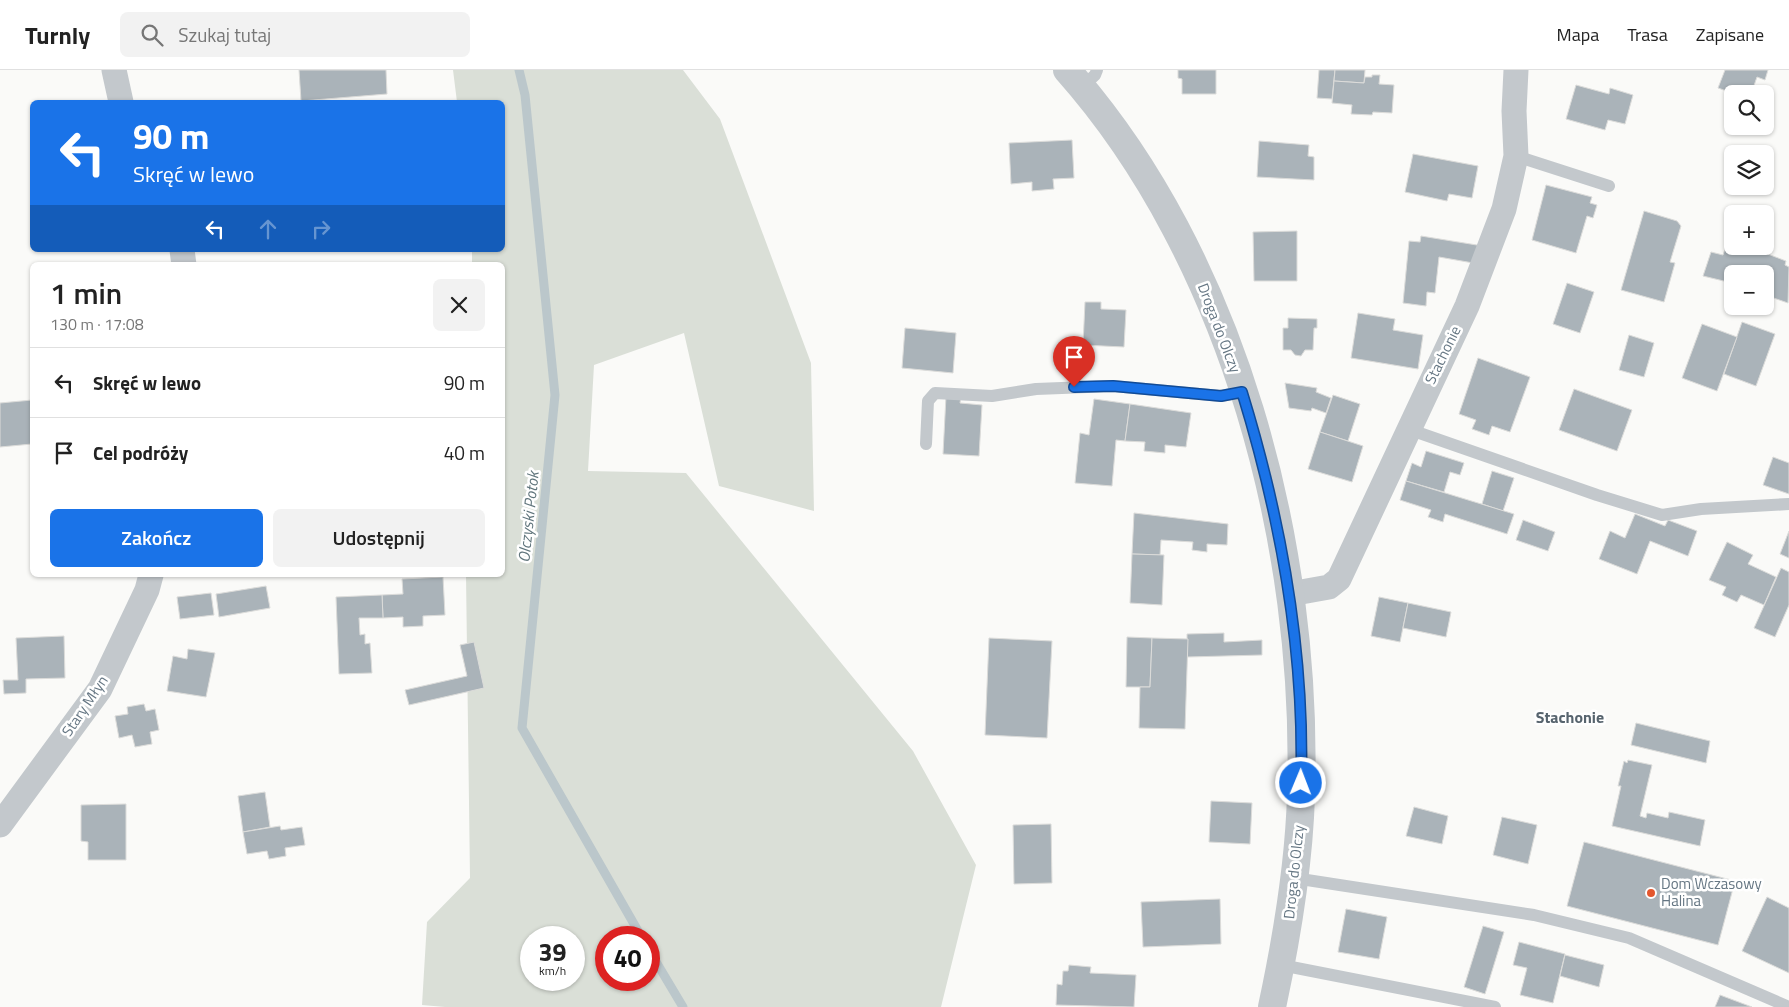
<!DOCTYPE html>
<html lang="pl">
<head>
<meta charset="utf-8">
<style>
  body { margin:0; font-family:"Titillium Web",sans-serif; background:#f2f2f2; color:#222; height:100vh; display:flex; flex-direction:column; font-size:19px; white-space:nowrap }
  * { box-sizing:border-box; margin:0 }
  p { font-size:16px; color:#767676 }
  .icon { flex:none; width:28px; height:28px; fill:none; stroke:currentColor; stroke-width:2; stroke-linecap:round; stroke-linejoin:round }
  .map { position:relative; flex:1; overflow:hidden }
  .drawer { position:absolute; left:30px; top:192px; width:475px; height:315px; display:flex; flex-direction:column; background:#fff; border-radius:8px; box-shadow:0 1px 4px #0004 }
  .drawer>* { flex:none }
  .banner { position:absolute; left:30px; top:30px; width:475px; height:152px; border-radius:8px; box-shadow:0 1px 4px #0004; background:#1a73e8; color:#fff; overflow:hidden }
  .controls { position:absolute; left:1724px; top:15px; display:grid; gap:10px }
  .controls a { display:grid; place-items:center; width:50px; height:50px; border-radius:8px; background:#fff; box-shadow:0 1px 4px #0004; font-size:25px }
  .speed { position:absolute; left:520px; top:856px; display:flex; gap:10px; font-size:25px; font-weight:700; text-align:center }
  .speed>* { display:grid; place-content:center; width:65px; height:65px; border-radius:50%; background:#fff; box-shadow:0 1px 4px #0004; line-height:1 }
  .speed small { font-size:12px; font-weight:400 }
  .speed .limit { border:8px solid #d22; background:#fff; color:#111 }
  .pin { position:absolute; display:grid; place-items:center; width:42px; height:42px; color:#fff; margin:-51px -21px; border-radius:50% 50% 50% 0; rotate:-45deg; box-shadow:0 0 5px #0007 }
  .pin .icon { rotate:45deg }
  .me { position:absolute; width:55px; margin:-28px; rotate:1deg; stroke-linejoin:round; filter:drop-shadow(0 0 4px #0008) }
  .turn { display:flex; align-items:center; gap:18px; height:105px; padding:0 20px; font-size:22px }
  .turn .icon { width:65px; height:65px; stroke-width:2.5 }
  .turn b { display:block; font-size:35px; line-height:42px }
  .lanes { display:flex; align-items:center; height:48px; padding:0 20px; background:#0003; justify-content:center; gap:25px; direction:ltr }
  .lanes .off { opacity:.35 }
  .round { display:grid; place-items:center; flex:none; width:52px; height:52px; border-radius:8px; background:#f2f2f2 }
  .headline { display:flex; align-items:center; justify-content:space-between; height:85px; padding:0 20px }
  h1 { font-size:30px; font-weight:600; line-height:38px }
  .button { display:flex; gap:10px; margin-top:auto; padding:10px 20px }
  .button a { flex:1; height:58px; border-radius:8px; background:#1a73e8; color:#fff; font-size:20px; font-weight:600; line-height:58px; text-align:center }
  .button a+a { background:#f2f2f2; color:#222 }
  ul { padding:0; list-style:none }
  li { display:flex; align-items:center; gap:15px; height:70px; padding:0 20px; border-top:1px solid #e0e0e0 }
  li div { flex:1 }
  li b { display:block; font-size:19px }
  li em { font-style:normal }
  header { display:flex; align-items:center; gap:30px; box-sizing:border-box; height:70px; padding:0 25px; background:#fff; border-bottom:1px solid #e0e0e0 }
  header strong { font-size:24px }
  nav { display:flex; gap:28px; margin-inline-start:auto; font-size:18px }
  .search { width:350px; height:45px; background:#f2f2f2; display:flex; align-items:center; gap:12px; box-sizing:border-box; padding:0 18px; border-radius:8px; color:#767676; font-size:19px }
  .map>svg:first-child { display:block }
  .green { fill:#dadfd7; fill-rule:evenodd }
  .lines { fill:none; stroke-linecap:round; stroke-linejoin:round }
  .stream { stroke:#bbc7cb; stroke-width:9 }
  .building { fill:#aab3b9; stroke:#dcdcda }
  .service { stroke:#c3c8cc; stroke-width:12 }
  .minor { stroke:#c3c8cc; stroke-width:25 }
  .tertiary { stroke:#c3c8cc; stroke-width:28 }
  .route-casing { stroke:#114b97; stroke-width:12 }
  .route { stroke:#1a73e8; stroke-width:9 }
  .poi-dot { fill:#e4572e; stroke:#fff; stroke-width:2 }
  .labels { text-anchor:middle; stroke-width:5; stroke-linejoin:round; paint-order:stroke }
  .street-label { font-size:15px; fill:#657683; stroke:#fff }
  .poi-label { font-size:15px; fill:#657683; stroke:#fff; text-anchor:start }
  .water-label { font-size:16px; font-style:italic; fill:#60757c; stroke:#fff }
  .neighbourhood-label { font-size:16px; font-weight:bold; fill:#57646e; stroke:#fff }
</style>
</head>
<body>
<header>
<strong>Turnly</strong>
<div class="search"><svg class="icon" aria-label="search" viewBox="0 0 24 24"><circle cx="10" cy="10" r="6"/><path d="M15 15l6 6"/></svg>Szukaj tutaj</div>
<nav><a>Mapa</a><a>Trasa</a><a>Zapisane</a></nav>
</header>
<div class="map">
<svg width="1789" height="937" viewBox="0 0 1789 937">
  <rect width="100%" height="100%" fill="#fafaf8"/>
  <path class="green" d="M453 0H683L720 49 811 293 814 441 719 416 684 263 594 295 588 401 686 403 913 681 976 795 941 937H445L422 935 427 852 470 808 466 505H502V195H472V180H502V32H457ZM531 868H574V910H531ZM606 868H649V910H606Z"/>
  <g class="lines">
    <g class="stream">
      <polyline points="519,0 525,25 555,325 522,658 642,868"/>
      <polyline points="649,880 683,937"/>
    </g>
  </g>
  <g class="building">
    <polygon points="299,0 386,0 387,24 301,31"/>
    <polygon points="1178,0 1216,0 1216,24 1182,24 1182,9 1178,8"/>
    <polygon points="1319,0 1335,0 1332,29 1317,28"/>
    <polygon points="1335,0 1365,0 1364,13 1334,11"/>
    <polygon points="1725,0 1768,0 1765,10 1757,7 1751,24 1735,24 1718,18"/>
    <polygon points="1372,5 1380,5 1379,14 1394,15 1392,43 1373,42 1372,45 1351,44 1352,35 1332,33 1334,11 1364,13 1365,7 1372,7"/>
    <polygon points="1576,15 1609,24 1610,18 1633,25 1625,54 1608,50 1605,60 1566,49"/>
    <polygon points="1072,70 1074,108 1053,109 1054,119 1032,121 1032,112 1011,114 1009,73"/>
    <polygon points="1259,71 1309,75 1308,86 1314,87 1314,110 1257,107"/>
    <polygon points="1413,84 1478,96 1472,128 1449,124 1447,131 1405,122"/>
    <polygon points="1546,115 1592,127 1590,133 1597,135 1593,148 1587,146 1576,183 1532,170"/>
    <polygon points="1644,141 1677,151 1681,156 1670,192 1675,193 1664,232 1621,220"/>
    <polygon points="1297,161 1297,211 1254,211 1253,162"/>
    <polygon points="1421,166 1483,176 1479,194 1439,187 1435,223 1427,222 1426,236 1403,233 1409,171 1420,172"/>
    <polygon points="1728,170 1732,171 1732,176 1747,176 1786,191 1785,195 1789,197 1788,233 1765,225 1765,204 1732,204 1732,218 1730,217 1732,213 1703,206 1711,182 1723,185"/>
    <polygon points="1567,213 1594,222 1580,263 1553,254"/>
    <polygon points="1085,232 1101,232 1101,239 1126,240 1124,277 1083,275"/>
    <polygon points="1358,243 1395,249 1393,260 1423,265 1418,299 1351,288"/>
    <polygon points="1288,248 1317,249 1317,258 1314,258 1313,280 1305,280 1301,286 1295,285 1291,280 1283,280 1283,258 1288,258"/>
    <polygon points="1742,252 1775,264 1756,316 1724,304"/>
    <polygon points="1702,254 1737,267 1717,321 1682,308"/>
    <polygon points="905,258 956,263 953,303 902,298"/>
    <polygon points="1629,265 1654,273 1644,307 1619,300"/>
    <polygon points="1478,288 1530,307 1510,362 1492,356 1489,365 1472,359 1476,350 1459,344"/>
    <polygon points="1285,313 1317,318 1316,322 1331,328 1326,343 1312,338 1311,341 1289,338"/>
    <polygon points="1574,319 1632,340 1617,381 1559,360"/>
    <polygon points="1333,325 1360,334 1348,371 1320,362"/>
    <polygon points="946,326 961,327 960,333 982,335 979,386 943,384"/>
    <polygon points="1094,329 1130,334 1125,371 1116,370 1112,416 1075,413 1080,363 1089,365"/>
    <polygon points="32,330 32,374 0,377 0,333"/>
    <polygon points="1130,334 1191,343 1186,377 1165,375 1165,383 1144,381 1145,372 1125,371"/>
    <polygon points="1320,362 1363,376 1352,412 1308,399"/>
    <polygon points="1426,381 1464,393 1460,405 1450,402 1444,422 1406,411 1412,393 1421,397"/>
    <polygon points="1773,387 1789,393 1789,424 1763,415"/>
    <polygon points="1492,401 1514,408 1503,441 1482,434"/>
    <polygon points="1406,411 1514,444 1507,464 1445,444 1443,452 1428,447 1431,440 1400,430"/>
    <polygon points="1134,443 1228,454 1227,475 1207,474 1207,482 1192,480 1193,472 1161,470 1160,485 1132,484"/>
    <polygon points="1635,444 1665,456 1668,450 1697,461 1688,486 1650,471 1637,504 1599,489 1610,461 1625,468"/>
    <polygon points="1523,450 1555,462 1548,481 1516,470"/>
    <polygon points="1789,461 1789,488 1780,484"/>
    <polygon points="1727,472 1753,485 1748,494 1776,507 1764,535 1741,525 1737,532 1722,525 1726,517 1709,510"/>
    <polygon points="1132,484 1164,485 1162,535 1130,533"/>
    <polygon points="1781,498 1789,502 1789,535 1775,567 1754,558"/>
    <polygon points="443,507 445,545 423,546 423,556 403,557 403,547 383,548 382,525 403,524 402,509"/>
    <polygon points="266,516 270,538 219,547 216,524"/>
    <polygon points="211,523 214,545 180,549 177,527"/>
    <polygon points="382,525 383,548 359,548 360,565 365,564 365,574 370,573 372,603 339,604 336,527"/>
    <polygon points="1379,527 1408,533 1400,572 1371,566"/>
    <polygon points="1408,533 1451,542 1446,567 1403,558"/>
    <polygon points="1224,563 1224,572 1262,570 1262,585 1187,587 1187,564"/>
    <polygon points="64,566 65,608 26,609 26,623 4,624 3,610 18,610 16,568"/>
    <polygon points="1127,567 1152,568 1150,617 1126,617"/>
    <polygon points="989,568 1052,571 1047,668 985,665"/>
    <polygon points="1152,568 1188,569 1185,659 1139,658 1140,617 1150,617"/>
    <polygon points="474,572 484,618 409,635 405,620 467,606 460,575"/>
    <polygon points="188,579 215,583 206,627 167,621 173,586 187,589"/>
    <polygon points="144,634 146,641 155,639 159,660 150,662 152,674 135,677 132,665 119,668 115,646 128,644 127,637"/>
    <polygon points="1636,653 1710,671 1706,693 1631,675"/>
    <polygon points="1628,690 1652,695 1640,746 1646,748 1647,743 1668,748 1669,742 1705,750 1700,776 1612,756 1621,716 1618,716 1624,691 1627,693"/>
    <polygon points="265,722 270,757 243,762 238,726"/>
    <polygon points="1211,731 1252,733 1250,774 1209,772"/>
    <polygon points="126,734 126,790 88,790 88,772 81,771 81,735"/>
    <polygon points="1414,737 1448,746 1442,774 1406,766"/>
    <polygon points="1502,747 1537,755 1528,794 1493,785"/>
    <polygon points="1051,754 1052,813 1014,814 1013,755"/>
    <polygon points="280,756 281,760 302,757 305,775 285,778 286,786 269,789 267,781 247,784 243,762"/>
    <polygon points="1584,772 1735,811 1718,875 1567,836"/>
    <polygon points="1767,827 1789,838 1789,903 1742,881"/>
    <polygon points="1220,829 1221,874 1143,877 1141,832"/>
    <polygon points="1346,839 1387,847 1379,889 1338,882"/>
    <polygon points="1483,856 1504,862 1485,924 1464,917"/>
    <polygon points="1519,872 1565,884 1553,933 1520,925 1527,898 1513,895"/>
    <polygon points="1565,885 1604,895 1599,917 1560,906"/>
    <polygon points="1069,895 1091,897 1090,903 1136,905 1134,937 1056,935 1057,914 1062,915 1063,901 1068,901"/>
    <polygon points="1720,925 1752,937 1715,937"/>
  </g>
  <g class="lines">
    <g class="service">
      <polyline points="1082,17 1095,5 1097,0"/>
      <polyline points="1516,86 1609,116"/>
      <polyline points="1408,359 1597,425 1662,445 1701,439 1789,434"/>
      <polyline points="926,374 928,331 935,323 992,326 1036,319 1113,316 1221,326 1242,322"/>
      <polyline points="1294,808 1534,845 1629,868 1789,937"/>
      <polyline points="1281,895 1495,937"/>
    </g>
    <g class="minor">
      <polyline points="114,0 121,32"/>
      <polyline points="182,180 184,195"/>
      <polyline points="1290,524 1329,517 1339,509 1467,236 1504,139 1516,86 1514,41 1516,0"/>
      <polyline points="0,755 100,619 147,520 151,505"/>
    </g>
    <path class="tertiary" d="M1067 0C1234 188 1309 476 1301 725 1299 796 1287 867 1272 937"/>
  </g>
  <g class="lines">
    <defs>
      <path id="route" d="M1074 317 1113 316 1221 326 1242 322C1281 449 1305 579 1301 713"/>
    </defs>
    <use href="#route" class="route-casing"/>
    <use href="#route" class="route"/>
  </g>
  <circle class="poi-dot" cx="1651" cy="823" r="5"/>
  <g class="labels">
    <g class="street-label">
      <text transform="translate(1219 258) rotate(69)" y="5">Droga do Olczy</text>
      <text transform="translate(1443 285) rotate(-64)" y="5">Stachonie</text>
      <text transform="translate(85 636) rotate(-56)" y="5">Stary Młyn</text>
      <text transform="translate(1294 802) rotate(-84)" y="5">Droga do Olczy</text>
    </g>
    <g class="poi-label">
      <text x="1661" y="819">Dom Wczasowy<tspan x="1661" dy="17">Halina</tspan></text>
    </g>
    <g class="water-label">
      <text transform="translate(528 447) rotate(-84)" y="6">Olczyski Potok</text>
    </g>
    <g class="neighbourhood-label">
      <text x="1570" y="653">Stachonie</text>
    </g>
  </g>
</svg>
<div class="controls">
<a><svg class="icon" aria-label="search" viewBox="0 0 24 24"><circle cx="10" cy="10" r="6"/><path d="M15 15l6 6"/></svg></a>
<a><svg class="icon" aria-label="layers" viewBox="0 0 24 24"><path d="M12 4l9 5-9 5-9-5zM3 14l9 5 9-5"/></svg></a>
<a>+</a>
<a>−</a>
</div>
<div class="speed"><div>39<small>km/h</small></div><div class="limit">40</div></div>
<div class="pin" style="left:1074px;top:317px;background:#d93025"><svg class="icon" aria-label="arrive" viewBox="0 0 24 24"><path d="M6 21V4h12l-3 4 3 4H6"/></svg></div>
<svg class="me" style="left:1301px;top:713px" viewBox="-20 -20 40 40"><circle r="17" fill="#1a73e8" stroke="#fff" stroke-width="3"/><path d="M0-11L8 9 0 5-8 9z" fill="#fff"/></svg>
<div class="banner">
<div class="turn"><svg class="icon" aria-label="left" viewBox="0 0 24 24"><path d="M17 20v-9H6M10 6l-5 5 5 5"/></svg><div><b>90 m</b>Skręć w lewo</div></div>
<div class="lanes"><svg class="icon" aria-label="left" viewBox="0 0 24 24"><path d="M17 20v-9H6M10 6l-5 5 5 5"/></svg><svg class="icon off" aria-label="ahead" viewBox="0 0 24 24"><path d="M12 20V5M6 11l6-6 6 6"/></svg><svg class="icon off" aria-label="right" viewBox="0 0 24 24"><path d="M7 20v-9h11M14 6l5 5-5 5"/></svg></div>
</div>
<section class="drawer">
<div class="headline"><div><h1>1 min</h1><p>130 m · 17:08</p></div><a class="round"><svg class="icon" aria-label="close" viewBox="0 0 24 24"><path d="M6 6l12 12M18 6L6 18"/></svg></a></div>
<ul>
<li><svg class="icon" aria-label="left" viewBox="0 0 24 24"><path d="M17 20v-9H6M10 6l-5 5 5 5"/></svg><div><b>Skręć w lewo</b></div><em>90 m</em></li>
<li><svg class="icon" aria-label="arrive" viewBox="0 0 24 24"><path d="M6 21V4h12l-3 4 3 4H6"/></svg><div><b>Cel podróży</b></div><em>40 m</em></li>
</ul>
<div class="button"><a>Zakończ</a><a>Udostępnij</a></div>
</section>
</div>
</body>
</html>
